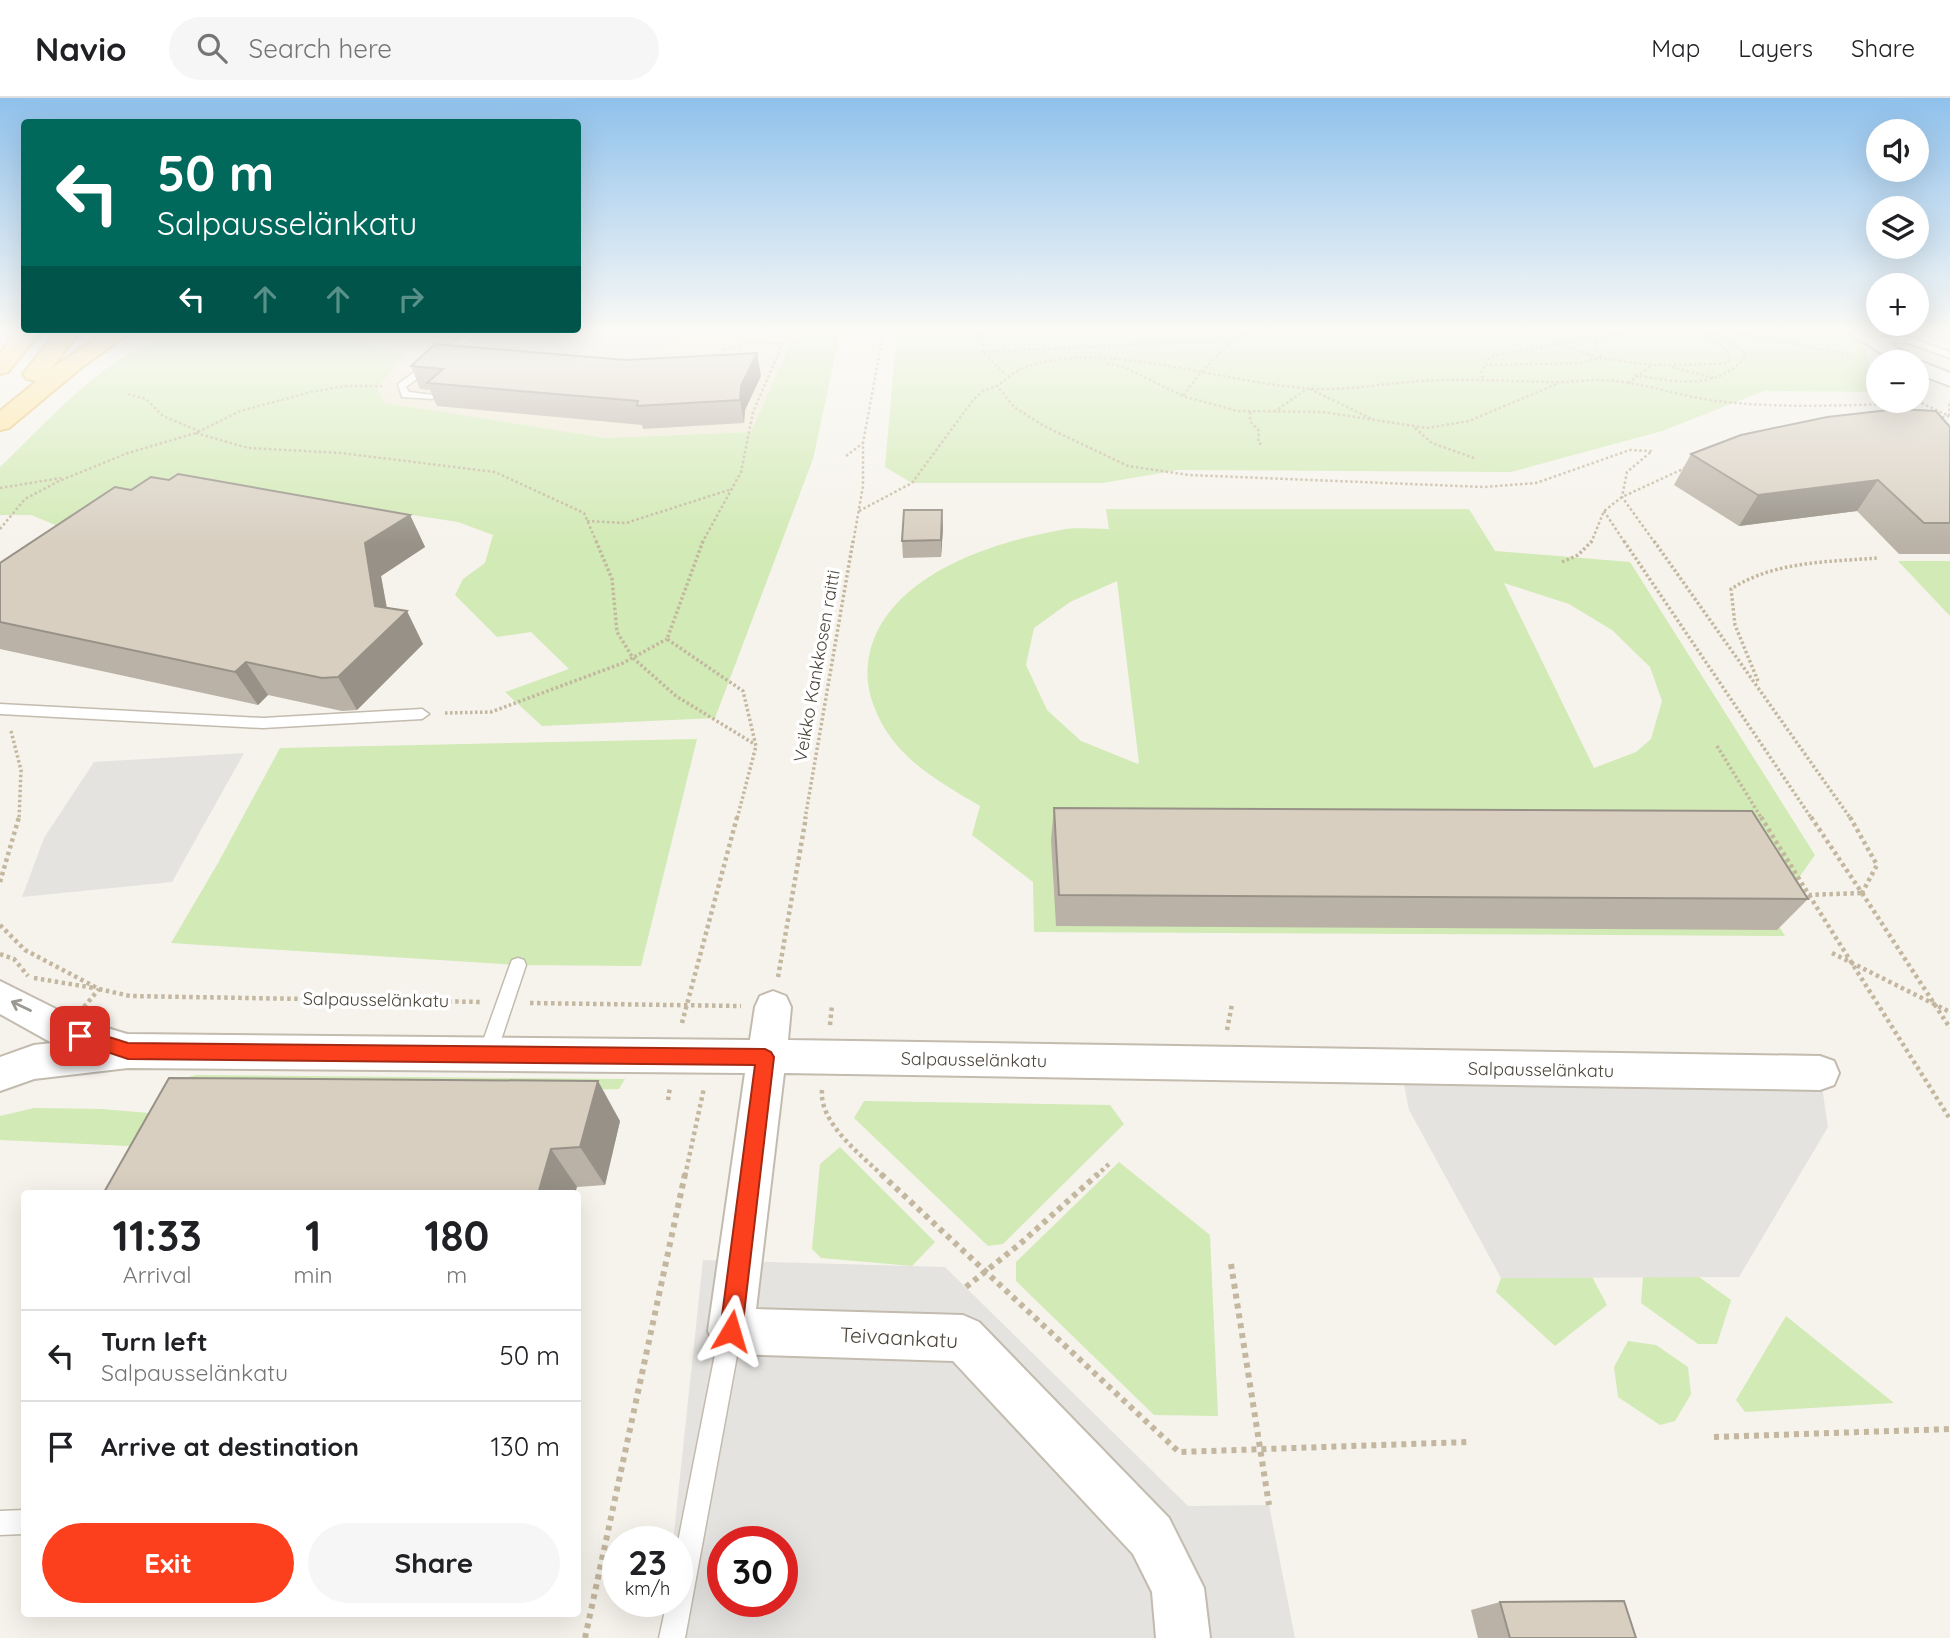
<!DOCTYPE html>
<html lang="en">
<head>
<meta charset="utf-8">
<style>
  body { margin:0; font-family:Quicksand,sans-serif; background:#f6f6f6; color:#202124; height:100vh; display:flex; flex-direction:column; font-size:26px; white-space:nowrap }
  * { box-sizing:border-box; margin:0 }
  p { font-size:23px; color:#757577 }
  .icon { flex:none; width:38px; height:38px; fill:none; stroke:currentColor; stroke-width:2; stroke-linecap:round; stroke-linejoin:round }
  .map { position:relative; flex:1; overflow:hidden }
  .details { position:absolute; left:21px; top:1092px; width:560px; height:427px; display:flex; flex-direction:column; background:#fff; border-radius:7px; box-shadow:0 7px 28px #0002 }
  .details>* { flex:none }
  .banner { position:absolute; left:21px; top:21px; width:560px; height:214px; border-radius:7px; box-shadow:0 7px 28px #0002; background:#00695c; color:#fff; overflow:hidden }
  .controls { position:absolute; left:1866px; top:21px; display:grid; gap:14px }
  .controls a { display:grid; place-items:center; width:63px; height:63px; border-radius:50%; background:#fff; box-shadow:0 7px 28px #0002; font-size:35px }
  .speed { position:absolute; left:602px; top:1428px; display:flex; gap:14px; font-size:35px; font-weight:700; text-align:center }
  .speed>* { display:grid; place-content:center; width:91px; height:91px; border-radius:50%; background:#fff; box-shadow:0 7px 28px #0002; line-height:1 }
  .speed small { font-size:18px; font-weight:400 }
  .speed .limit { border:10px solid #d22; background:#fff; color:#111 }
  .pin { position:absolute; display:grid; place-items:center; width:60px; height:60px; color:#fff; margin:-30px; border-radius:14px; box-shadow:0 4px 10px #0006 }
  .me { position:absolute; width:77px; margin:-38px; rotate:7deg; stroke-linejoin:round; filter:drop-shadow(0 0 5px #0008) }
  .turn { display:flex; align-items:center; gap:24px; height:147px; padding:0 21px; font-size:32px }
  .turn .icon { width:91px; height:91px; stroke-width:2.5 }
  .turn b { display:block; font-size:49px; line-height:60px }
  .lanes { display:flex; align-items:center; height:66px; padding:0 21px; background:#0003; justify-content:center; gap:35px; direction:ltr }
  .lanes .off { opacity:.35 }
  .eta { display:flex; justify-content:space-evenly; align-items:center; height:119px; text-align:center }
  .eta b { font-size:42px; font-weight:700; line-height:49px }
  .button { display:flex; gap:14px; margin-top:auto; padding:14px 21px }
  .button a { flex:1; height:80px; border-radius:42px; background:#fc3f1d; color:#fff; font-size:28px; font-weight:700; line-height:80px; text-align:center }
  .button a+a { background:#f6f6f6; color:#202124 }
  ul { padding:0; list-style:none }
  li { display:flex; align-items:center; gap:21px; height:91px; padding:0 21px; border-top:2px solid #e0e0e0 }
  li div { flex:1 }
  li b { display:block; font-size:26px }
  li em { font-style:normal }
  header { display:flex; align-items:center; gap:42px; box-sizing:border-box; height:98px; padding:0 35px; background:#fff; border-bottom:2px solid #e0e0e0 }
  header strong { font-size:33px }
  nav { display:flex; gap:38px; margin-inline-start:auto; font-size:24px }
  .search { width:490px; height:63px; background:#f6f6f6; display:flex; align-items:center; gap:18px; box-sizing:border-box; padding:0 24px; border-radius:38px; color:#757577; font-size:26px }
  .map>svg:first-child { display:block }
  .education { fill:#efe8d6 }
  .green { fill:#d2eab5; fill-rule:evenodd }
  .parking { fill:#e5e3e0; fill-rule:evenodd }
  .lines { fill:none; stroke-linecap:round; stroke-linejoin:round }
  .lane-casing { stroke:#c2bbae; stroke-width:3 }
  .street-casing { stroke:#c2bbae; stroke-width:4 }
  .primary-casing { stroke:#e6c16a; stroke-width:4 }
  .path-far3 { stroke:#c4b79f; stroke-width:2.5; stroke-dasharray:2.5 2.5; stroke-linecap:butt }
  .path-far2 { stroke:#c4b79f; stroke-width:3.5; stroke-dasharray:2.5 2.5; stroke-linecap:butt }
  .path-far1 { stroke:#c4b79f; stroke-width:4.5; stroke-dasharray:3.5 3.5; stroke-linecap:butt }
  .path { stroke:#c4b79f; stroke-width:6; stroke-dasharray:5 5; stroke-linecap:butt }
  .lane { fill:#fff; fill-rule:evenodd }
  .street { fill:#fff; fill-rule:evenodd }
  .primary { fill:#ffe39c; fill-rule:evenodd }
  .path-bridge { stroke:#c4b79f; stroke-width:4.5; stroke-dasharray:3.5 3.5; stroke-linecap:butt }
  .wall { fill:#bab2a6 }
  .shaded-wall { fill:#979187 }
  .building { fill:#d8cfc1; stroke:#979187; stroke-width:2 }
  .oneway { stroke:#9c9892 }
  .route { fill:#fc3f1d; stroke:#a42913; stroke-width:2 }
  .labels { text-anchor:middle; stroke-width:7; stroke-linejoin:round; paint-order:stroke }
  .street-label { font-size:18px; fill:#4b4439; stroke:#fff }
  .near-street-label { font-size:21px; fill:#4b4439; stroke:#fff }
</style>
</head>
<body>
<header>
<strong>Navio</strong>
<div class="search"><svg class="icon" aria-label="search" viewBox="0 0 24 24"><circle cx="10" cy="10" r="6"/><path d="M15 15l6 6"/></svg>Search here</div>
<nav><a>Map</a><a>Layers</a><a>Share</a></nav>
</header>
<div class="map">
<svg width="1950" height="1540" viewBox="0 0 1950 1540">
  <rect width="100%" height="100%" fill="#f6f3ec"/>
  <polygon class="education" points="336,231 797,231 751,334 606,340 385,305 377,290 403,257 352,241"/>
  <g class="green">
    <path d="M191 231H336L352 241 404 257 377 290 385 305 606 340 751 334 797 231H841L813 361 715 620 542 628 505 594 569 571 531 534 497 539 455 497 463 481 485 465 493 437 458 424 255 393 187 377 156 393 60 429 31 417H0V369C56 316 112 247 191 231Z"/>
    <polygon points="897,231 1840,231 1863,246 1878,287 1878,294 1764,293 1662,333 1511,374 1178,372 1103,385 912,385 885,369"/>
    <path d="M1106 411H1469L1495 453 1630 464 1815 757 1793 788 1754 786 1785 838 1034 834 1033 784 972 737 980 708C953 692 924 676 902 653 881 631 864 596 868 566 878 481 988 445 1061 432 1076 429 1093 431 1109 431ZM1117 483 1139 665 1138 666 1081 643 1047 612 1026 567 1034 530 1070 504ZM1504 485 1569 506 1612 532 1650 569 1662 603 1651 641 1636 654 1594 670Z"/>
    <polygon points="1898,463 1950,463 1950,518"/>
    <polygon points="697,641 641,868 518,867 171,845 218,765 280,650"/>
    <polygon points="196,977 625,981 619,991 371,996 192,989 188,979"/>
    <polygon points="864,1003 1110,1007 1124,1026 1003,1146 988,1148 854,1020"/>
    <polygon points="34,1010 102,1011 171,1017 150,1049 0,1042 0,1018"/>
    <polygon points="840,1049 935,1144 912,1168 821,1160 812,1151 820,1066"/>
    <polygon points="1119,1064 1210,1137 1218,1318 1154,1317 1016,1183 1016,1164"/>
    <polygon points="1592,1179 1607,1207 1555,1248 1496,1194 1501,1180"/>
    <polygon points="1643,1179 1699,1179 1731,1202 1717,1246 1698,1246 1641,1205"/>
    <polygon points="1786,1218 1894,1305 1745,1314 1736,1302"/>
    <polygon points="1628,1243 1656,1247 1688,1269 1691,1296 1675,1323 1660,1327 1618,1299 1614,1269"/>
  </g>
  <g class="parking">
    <polygon points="489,231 584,231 578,236 605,238 629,231 660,231 678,236 644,271 460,253"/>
    <polygon points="244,655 172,784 22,799 44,740 94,664"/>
    <polygon points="1401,971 1820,975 1828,1029 1739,1179 1501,1180 1409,1012"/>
    <path d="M703 1162 945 1169 1188 1408 1269 1407 1295 1540H662L666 1503H677V1444H673ZM723 1444H782V1503H723Z"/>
  </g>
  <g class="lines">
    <defs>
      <g id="lane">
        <polygon points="472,231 483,231 460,248 473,250 473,254 449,252 449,248"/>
        <polygon points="1870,239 1909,239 1950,254 1950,260 1908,245 1867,244 1867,240"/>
        <polygon points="428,264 436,266 406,289 409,294 433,297 433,301 402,299 398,286"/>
        <polygon points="0,606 263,620 422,611 429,616 422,621 263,630 0,616"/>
        <polygon points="518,860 524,862 526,867 496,957 493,963 487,965 481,963 478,957 510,867 512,862"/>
        <polygon points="730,1225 738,1228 741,1236 685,1540 659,1540 667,1503 677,1503 677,1449 719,1236 722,1228"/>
        <polygon points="24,1412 24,1436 0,1437 0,1413"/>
      </g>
      <g id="street">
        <polygon points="1844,231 1867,231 1917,262 1950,275 1950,288 1916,275 1916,264 1895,264"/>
        <polygon points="0,883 74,920 127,936 750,942 755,909 760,898 773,893 786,898 791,909 788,942 1820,958 1834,963 1839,975 1834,987 1820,992 784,975 756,1211 963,1217 979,1224 1169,1420 1204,1490 1210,1540 1156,1540 1152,1494 1133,1456 953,1263 731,1256 715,1249 708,1233 745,975 128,970 34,981 0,993 0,959 34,947 52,945 0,916"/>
      </g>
      <g id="primary">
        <polygon points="20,231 43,231 8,274 0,276 0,255"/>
        <polygon points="59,231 82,231 51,271 109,231 135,231 82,269 9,330 0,332 0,313 37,283 27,281 23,276"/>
      </g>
    </defs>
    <use href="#lane" class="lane-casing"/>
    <use href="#street" class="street-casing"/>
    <use href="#primary" class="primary-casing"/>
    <g class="path-far3">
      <polyline points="980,231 983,254 1006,277"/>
      <polyline points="1233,231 1240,236 1201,274 1183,298 1237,313 1323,314 1427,330 1469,323 1559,285"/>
      <polyline points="1714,231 1852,257"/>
      <polyline points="148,239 169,231"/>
      <polyline points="1558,246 1599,260 1602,256 1595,248 1597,243 1594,239"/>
      <polyline points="983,254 1217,243 1264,231"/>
      <polyline points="1107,265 1126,270 1183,298"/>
      <polyline points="1485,267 1580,265 1599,260 1652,267 1722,266 1729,263 1727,251 1696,231"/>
      <polyline points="1672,269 1713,280"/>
      <path d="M1635 277C1675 284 1718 293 1746 258 1736 243 1720 238 1703 233"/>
      <polyline points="1483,280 1481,275 1488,261 1496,257 1646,231"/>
      <polyline points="1628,285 1651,268"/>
      <polyline points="1310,291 1374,322"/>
      <polyline points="128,296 146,301 163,318 199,333"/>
      <polyline points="1917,303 1947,317"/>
      <polyline points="1250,314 1250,323 1259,333 1258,344 1262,347"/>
      <polyline points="1274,314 1307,291"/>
      <polyline points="1949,318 1950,303"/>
      <polyline points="1937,320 1950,318"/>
      <polyline points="1415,330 1432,345 1474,360"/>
      <polyline points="196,335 248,350 341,355 495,374 584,415 597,445"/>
      <polyline points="846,358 863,345"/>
      <polyline points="0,390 61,380"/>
      <polyline points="859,413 912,385 973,302 983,293 997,288"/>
      <polyline points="1604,413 1625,445"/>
      <polyline points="587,423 626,425 732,391"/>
      <polyline points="0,431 25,401 59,383 128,355 196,335 240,313 311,294 346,288 383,288"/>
      <polyline points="702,445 741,374 753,314 783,245 750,245 723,252"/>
      <polyline points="853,445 863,388 863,345 884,231"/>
      <polyline points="1591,445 1604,413 1622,399 1685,370"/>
      <path d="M1655 445 1622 399 1627 374 1652 353 1630 352 1536 385 1484 389 1189 377 1128 368 1044 328 1014 309 997 288C1005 282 1014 274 1023 270 1105 239 1230 288 1317 291 1352 292 1387 285 1422 283 1468 280 1514 284 1560 284 1572 284 1585 282 1597 282 1638 282 1676 298 1717 303 1783 311 1851 307 1918 305"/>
    </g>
    <g class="path-far2">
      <polyline points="596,443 612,481 617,534 633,560 676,598 756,647"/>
      <polyline points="703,443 667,541 743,593 756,648 737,721"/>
      <polyline points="1624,443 1812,721"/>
      <polyline points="1654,443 1851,721"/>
      <polyline points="1562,464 1578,457 1592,443"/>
      <path d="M1758 583 1735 527 1731 491C1774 463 1828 464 1877 460"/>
      <polyline points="445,615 491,614 623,565 667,541"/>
      <polyline points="11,633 21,672 19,721"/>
      <polyline points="1717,648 1762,721"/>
      <polyline points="805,721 853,443"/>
    </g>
    <g class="path-far1">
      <polyline points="1761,719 1809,797 1861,795"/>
      <polyline points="1811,719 1862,795"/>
      <polyline points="1850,719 1877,767 1862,795"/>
      <polyline points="0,784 19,719"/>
      <polyline points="0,827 25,852 99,891 130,898 482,904"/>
      <polyline points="1832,855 1950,914"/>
      <polyline points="0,856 14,861 28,878"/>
      <polyline points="778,879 806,719"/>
      <polyline points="34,880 94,890"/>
      <polyline points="530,905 741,908"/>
      <polyline points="84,909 99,891"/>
      <polyline points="682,925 737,719"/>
      <polyline points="830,927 832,907"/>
      <polyline points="1227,932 1232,906"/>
      <path d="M822 992C819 1025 861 1057 883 1078"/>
      <polyline points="668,1002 670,989"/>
      <polyline points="685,1078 704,990"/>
      <polyline points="1096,1078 1110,1065"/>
    </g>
    <g class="path">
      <polyline points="881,1076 1179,1354 1468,1344"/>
      <polyline points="1231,1166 1269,1407"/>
      <polyline points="966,1189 1021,1145 1098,1076"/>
      <polyline points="1714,1339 1950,1331"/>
      <polyline points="585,1540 685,1076"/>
    </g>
    <use href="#lane" class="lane"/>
    <use href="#street" class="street"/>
    <use href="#primary" class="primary"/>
    <g class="path-bridge">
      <polyline points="1862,795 1950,930"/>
      <polyline points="1809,797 1950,1021"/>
    </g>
  </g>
  <g class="wall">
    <polygon points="411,268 761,278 745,312 744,325 643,331 642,327 437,308 430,292 420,291"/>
    <polygon points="1950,329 1950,456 1899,456 1857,413 1739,428 1674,387 1691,356"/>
    <polygon points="169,382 410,417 425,449 381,478 387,510 423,546 357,612 342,613 268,597 258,607 0,551 0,465 131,392"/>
    <polygon points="943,429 941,459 903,460 902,443"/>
    <polygon points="1054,710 1808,801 1777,832 1056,828 1051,742"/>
    <polygon points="620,1023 605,1087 577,1089 103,1096"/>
    <polygon points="1500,1504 1636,1540 1478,1540 1471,1512"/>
  </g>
  <g class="shaded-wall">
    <polygon points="757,255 761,278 745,312 744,325 740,302 741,288"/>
    <polygon points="1878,382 1857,413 1739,428 1758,397"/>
    <polygon points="942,412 943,429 941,459 941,442"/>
    <polygon points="410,417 425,449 381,478 390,529 407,513 423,546 357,612 338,579 375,508 365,445"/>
    <polygon points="246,564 268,597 258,607 235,574"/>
    <polygon points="598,983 620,1023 605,1087 580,1049"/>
    <polygon points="551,1051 577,1089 575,1096 538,1096"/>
  </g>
  <g class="building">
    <polygon points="435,246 626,262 757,255 741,288 740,302 637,308 638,303 427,285 443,271 411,268"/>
    <polygon points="1898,311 1936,313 1950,329 1950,425 1924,425 1878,382 1758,397 1691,356 1741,337 1827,319"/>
    <polygon points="178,376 410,417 365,445 375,508 407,513 338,579 322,580 246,564 235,574 0,524 0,465 115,389 131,392 151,379 169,382"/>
    <polygon points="904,412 942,412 941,442 902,443"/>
    <polygon points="1054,710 1752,713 1808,801 1059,797"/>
    <polygon points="169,980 598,983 580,1049 551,1051 538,1096 103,1096"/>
    <polygon points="1624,1503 1636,1540 1510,1540 1500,1504"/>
  </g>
  <defs><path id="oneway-shaft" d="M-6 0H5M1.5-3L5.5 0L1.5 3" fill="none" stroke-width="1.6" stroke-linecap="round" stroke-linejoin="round" transform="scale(1.75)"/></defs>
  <use class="oneway" href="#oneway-shaft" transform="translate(21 908) rotate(-154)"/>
  <linearGradient id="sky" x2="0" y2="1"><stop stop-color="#8fc1ec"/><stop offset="0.52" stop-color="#fbfaf6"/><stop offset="1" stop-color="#fbfaf6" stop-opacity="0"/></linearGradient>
  <rect width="1950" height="447" fill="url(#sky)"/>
  <polygon class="route" points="80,930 128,945 765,951 771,954 774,959 742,1233 738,1241 731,1244 723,1241 720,1233 755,967 128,961 74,943 71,938 74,932"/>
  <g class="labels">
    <g class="street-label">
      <text transform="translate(817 568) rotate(-80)" y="6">Veikko Kankkosen raitti</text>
      <text transform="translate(376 902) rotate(1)" y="6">Salpausselänkatu</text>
      <text transform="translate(974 962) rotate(1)" y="6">Salpausselänkatu</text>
      <text transform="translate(1541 972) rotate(1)" y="6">Salpausselänkatu</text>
    </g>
    <g class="near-street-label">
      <text transform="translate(899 1240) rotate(3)" y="7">Teivaankatu</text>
    </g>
  </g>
</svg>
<div class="controls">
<a><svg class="icon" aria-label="sound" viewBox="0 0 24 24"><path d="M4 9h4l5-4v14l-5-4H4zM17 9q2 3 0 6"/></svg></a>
<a><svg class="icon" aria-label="layers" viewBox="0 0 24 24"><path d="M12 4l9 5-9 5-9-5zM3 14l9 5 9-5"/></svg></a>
<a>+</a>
<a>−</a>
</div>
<div class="speed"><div>23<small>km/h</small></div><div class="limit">30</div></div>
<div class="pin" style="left:80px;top:938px;background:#d93025"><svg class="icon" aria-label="arrive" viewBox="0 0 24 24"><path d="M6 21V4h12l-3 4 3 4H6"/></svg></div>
<svg class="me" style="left:731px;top:1233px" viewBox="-20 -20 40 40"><path d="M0-17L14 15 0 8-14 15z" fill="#fc3f1d" stroke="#fff" stroke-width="4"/></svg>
<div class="banner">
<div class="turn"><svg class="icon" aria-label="left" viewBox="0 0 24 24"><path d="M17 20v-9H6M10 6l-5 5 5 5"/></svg><div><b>50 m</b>Salpausselänkatu</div></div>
<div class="lanes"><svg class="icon" aria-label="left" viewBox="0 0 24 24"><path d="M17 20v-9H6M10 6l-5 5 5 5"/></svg><svg class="icon off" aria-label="ahead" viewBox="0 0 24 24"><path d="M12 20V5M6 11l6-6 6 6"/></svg><svg class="icon off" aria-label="ahead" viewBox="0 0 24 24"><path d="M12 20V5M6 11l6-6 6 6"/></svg><svg class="icon off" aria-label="right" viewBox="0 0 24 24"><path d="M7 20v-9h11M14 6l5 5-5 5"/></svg></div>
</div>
<section class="details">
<div class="eta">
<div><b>11:33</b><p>Arrival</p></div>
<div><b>1</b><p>min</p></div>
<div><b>180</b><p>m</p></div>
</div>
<ul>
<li><svg class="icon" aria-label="left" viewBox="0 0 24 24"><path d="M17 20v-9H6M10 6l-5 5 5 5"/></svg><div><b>Turn left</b><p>Salpausselänkatu</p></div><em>50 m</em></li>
<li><svg class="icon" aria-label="arrive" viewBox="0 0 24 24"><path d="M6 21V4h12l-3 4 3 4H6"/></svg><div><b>Arrive at destination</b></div><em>130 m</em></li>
</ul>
<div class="button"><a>Exit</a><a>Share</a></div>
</section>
</div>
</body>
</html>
